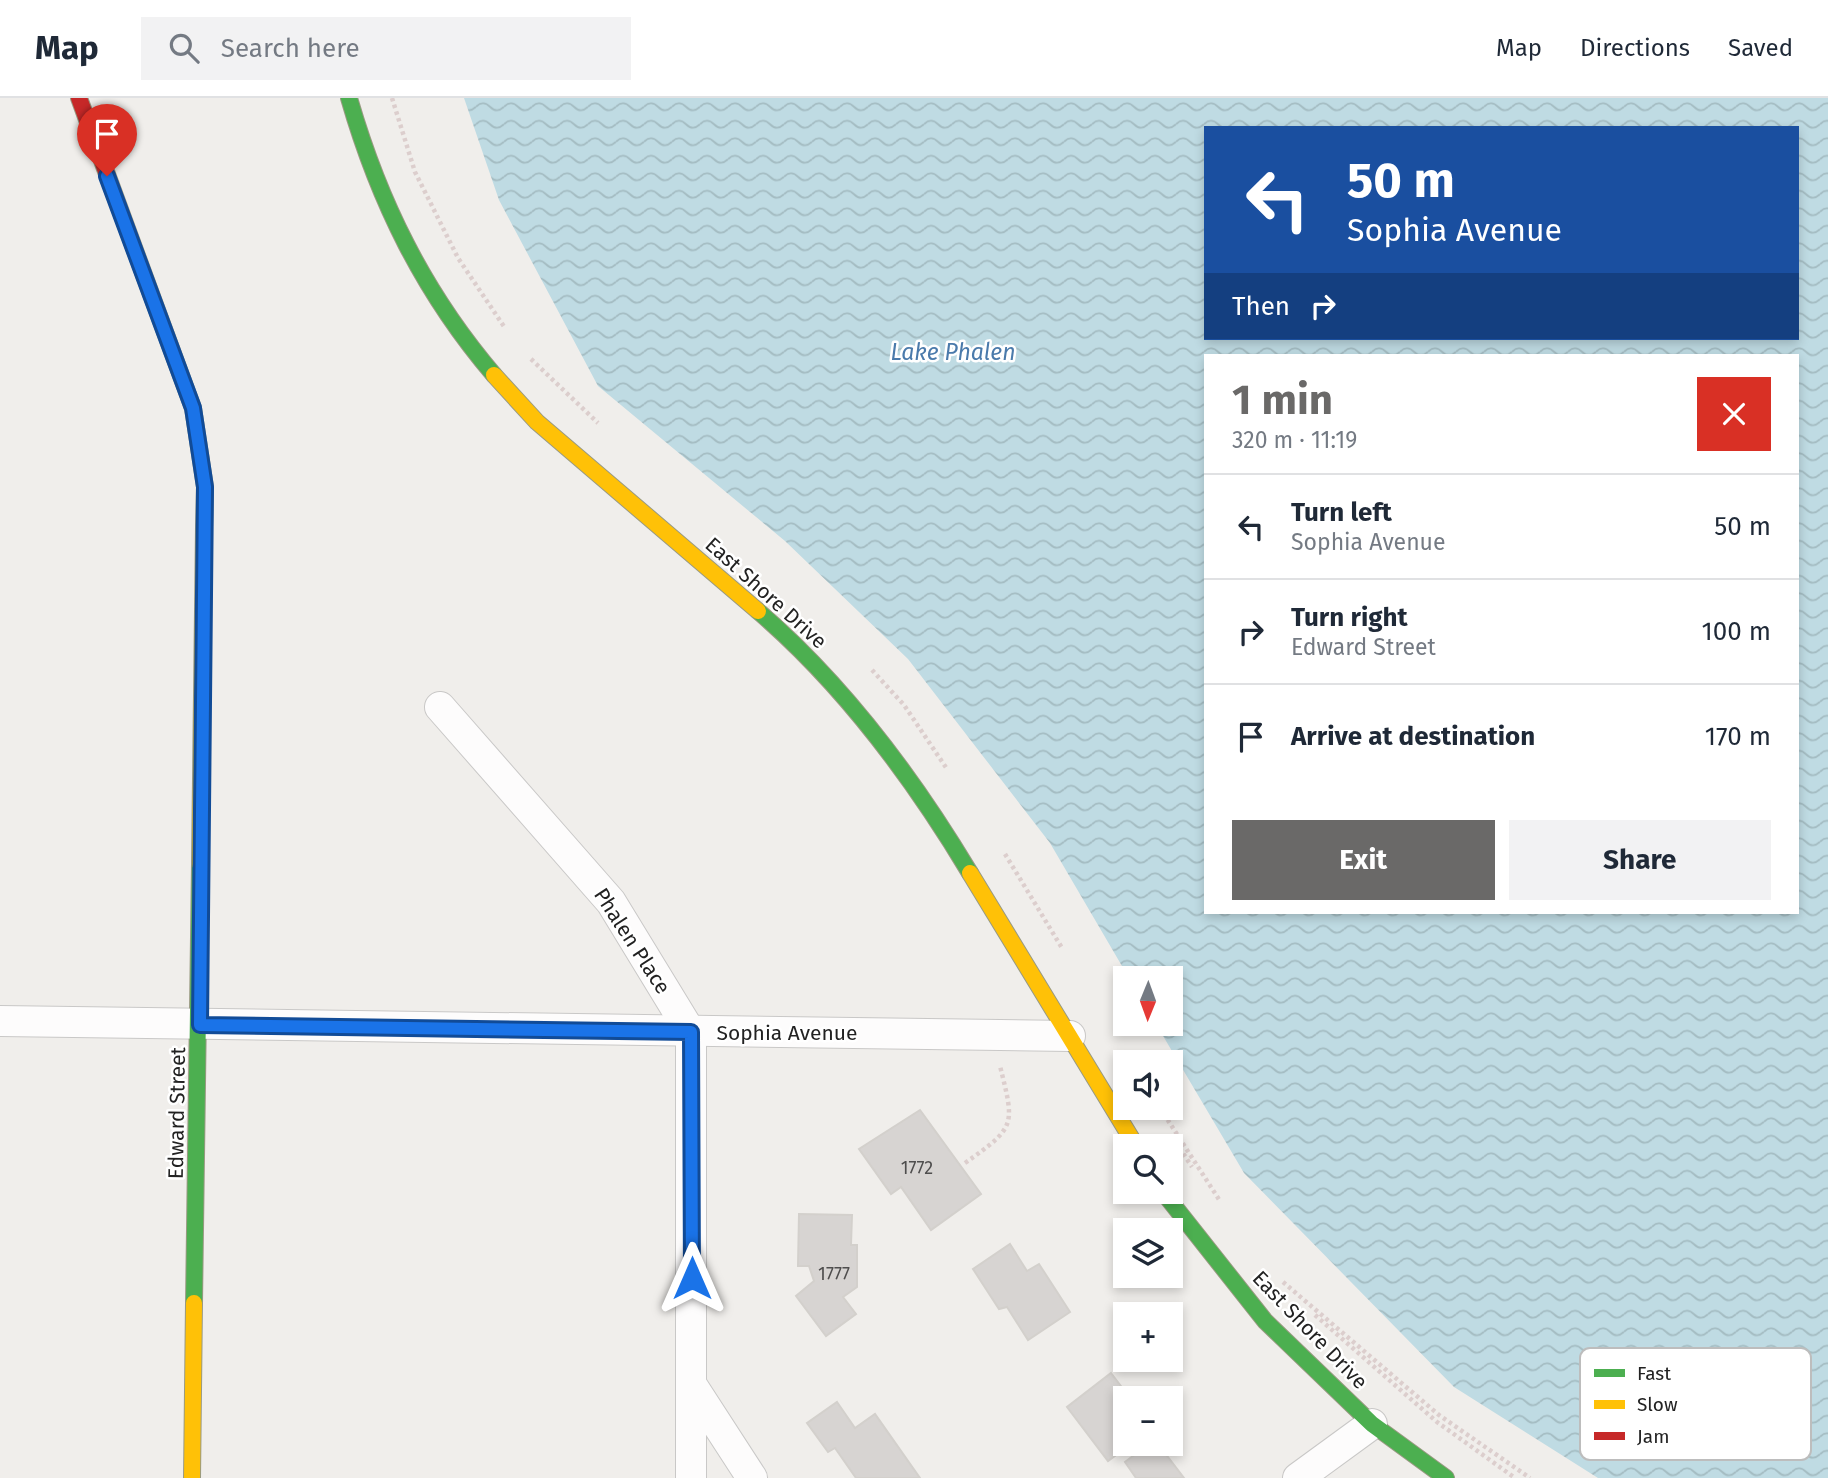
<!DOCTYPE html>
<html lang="en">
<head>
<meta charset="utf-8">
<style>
  body { margin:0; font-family:"Fira Sans",sans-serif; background:#f2f2f3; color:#1f2937; height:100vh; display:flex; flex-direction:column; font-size:26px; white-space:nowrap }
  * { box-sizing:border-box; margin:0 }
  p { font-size:23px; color:#747a83 }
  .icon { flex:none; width:38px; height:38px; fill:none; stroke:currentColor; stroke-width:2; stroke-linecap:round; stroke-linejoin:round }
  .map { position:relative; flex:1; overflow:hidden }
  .drawer { position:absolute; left:1204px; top:256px; width:595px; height:560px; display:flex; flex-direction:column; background:#fff; border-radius:0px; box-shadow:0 4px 10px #0003 }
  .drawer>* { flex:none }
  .banner { position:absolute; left:1204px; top:28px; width:595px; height:214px; border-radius:0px; box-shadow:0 4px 10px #0003; background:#1a4fa0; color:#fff; overflow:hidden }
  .needle { width:46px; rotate:181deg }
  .buttons { position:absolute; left:1113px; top:868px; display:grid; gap:14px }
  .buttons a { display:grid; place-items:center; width:70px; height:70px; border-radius:0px; background:#fff; box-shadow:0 4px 10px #0003; font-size:35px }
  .pin { position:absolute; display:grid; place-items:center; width:60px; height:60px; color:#fff; margin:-72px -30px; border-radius:50% 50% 50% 0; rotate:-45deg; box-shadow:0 0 7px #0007 }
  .pin .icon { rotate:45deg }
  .me { position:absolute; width:77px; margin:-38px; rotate:0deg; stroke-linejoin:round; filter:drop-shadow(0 0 5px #0008) }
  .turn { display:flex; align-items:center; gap:24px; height:147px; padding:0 28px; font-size:32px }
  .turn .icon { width:91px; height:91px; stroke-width:2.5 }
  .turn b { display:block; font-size:49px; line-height:60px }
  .then { display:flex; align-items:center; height:66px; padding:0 28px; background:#0003; gap:14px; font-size:26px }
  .round { display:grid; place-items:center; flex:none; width:74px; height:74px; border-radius:0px; background:#f2f2f3 }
  .overview { display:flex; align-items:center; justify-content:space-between; height:119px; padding:0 28px }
  h1 { font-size:42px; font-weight:700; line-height:52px; color:#6a6968 }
  .primary-button { display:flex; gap:14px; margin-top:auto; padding:14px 28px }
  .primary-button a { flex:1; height:80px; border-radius:0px; background:#6a6968; color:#fff; font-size:28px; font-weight:700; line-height:80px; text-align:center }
  .primary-button a+a { background:#f2f2f3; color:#1f2937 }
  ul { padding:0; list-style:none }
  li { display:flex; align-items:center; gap:21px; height:105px; padding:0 28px; border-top:2px solid #e0e1e3 }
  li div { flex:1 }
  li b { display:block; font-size:26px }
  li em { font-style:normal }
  header { display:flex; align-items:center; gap:42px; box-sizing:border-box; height:98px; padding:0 35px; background:#fff; border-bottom:2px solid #e0e1e3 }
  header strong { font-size:33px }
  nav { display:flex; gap:38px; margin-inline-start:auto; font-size:24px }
  .search { width:490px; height:63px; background:#f2f2f3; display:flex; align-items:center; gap:18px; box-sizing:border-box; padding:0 24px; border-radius:0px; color:#747a83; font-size:26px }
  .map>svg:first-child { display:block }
  .water { fill:url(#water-waves); fill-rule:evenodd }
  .building { fill:#d7d4d2; stroke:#d3d0cc; stroke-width:2 }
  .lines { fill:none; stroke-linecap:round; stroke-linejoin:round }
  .street-casing { stroke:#c9c8c7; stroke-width:32 }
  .fast-casing { stroke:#999a82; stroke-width:18 }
  .slow-casing { stroke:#999a82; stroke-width:18 }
  .jam-casing { stroke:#999a82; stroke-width:18 }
  .path { stroke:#dccecd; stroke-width:4.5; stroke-dasharray:3.5 3.5; stroke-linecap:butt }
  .street { stroke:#fdfcfc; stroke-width:30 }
  .fast { stroke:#4caf50; stroke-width:16 }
  .slow { stroke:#ffc107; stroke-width:16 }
  .jam { stroke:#c62828; stroke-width:16 }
  .route-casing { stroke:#114b97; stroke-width:18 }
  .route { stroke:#1a73e8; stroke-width:12 }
  .labels { text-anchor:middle; stroke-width:5; stroke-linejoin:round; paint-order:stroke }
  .number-label { font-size:18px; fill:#4f4e4e }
  .street-label { font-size:21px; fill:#222; stroke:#fff }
  .water-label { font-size:23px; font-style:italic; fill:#4a7aab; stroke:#fff }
  .key { fill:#fff; stroke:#bdbdbd; stroke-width:2 }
  .key-label { font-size:19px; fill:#222 }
</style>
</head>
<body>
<header>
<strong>Map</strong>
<div class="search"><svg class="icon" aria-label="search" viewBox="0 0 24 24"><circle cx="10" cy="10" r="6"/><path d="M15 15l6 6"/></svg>Search here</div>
<nav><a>Map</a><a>Directions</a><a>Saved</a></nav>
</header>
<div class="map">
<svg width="1828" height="1380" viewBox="0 0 1828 1380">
  <defs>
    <pattern id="water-waves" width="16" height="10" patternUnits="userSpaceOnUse" patternTransform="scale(1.75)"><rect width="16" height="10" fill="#bfdbe3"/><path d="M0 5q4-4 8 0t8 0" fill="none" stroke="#a4bcc2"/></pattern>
  </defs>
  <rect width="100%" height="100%" fill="#f0eeeb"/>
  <path class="water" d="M464 0H1828V1380H1598L1454 1289 1244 1075 1156 926H1171V880H1129L1050 745 908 561 785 443 598 288 499 102ZM1206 30H1797V240H1206ZM1206 257H1797V814H1206Z"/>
  <g class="building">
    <polygon points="920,1012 981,1096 931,1132 901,1089 891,1096 859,1051"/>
    <polygon points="799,1116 852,1117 851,1147 857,1147 857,1189 843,1199 856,1216 826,1238 796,1198 814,1183 809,1168 798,1168"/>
    <polygon points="1010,1146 1027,1173 1039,1166 1070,1214 1028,1242 1007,1209 999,1211 973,1171"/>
    <polygon points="1111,1275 1130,1300 1125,1300 1125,1346 1131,1346 1108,1363 1067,1309"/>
    <polygon points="837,1304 855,1330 875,1316 920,1380 856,1380 835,1350 828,1354 807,1325"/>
    <polygon points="1149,1346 1158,1346 1184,1380 1136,1380 1125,1364"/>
  </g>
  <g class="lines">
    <defs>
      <g id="street">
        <polyline points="440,609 611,804 691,935 691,1380"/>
        <polyline points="0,923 1070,938"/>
        <polyline points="693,1289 752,1380"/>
        <polyline points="1298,1380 1372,1326"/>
      </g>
      <g id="fast">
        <path d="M349 0C379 104 424 195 494 277"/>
        <path d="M758 513C843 586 913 680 970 775"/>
        <polyline points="1163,1094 1265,1223 1372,1326 1446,1380"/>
        <polyline points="194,1205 200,766"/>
      </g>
      <g id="slow">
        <polyline points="494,277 537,324 758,513"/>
        <polyline points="200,766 204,429"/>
        <polyline points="970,775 1136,1048"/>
        <polyline points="192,1380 194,1205"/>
      </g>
      <polyline id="jam" points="79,0 193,310 205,389 204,429"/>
    </defs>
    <use href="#street" class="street-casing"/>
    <use href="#fast" class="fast-casing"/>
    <use href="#slow" class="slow-casing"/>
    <use href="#jam" class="jam-casing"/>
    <g class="path">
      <polyline points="392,0 415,74 458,160 505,230"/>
      <polyline points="531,261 598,325"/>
      <polyline points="872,572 904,607 947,671"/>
      <polyline points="1005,756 1062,850"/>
      <polyline points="1160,1010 1220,1103"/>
      <polyline points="1172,1038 1192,1069"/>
      <path d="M965 1065C1016 1029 1015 1028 1000 968"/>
      <polyline points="1283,1184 1439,1317 1530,1380"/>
      <polyline points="1315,1217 1437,1324 1515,1380"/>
    </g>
    <use href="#street" class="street"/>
    <use href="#fast" class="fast"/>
    <use href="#slow" class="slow"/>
    <use href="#jam" class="jam"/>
  </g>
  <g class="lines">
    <defs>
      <polyline id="route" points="107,78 193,310 205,389 200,927 691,934 692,1180"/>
    </defs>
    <use href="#route" class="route-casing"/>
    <use href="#route" class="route"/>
  </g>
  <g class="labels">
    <g class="number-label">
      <text x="917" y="1076">1772</text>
      <text x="834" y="1182">1777</text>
    </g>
    <g class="street-label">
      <text transform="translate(766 495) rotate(42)" y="7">East Shore Drive</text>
      <text transform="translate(632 843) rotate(57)" y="7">Phalen Place</text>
      <text x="787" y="942">Sophia Avenue</text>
      <text transform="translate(177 1015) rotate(-89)" y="7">Edward Street</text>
      <text transform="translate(1310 1232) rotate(46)" y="7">East Shore Drive</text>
    </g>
    <g class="water-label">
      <text x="953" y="262">Lake Phalen</text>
    </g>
  </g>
  <rect x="1580" y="1250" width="231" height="112" rx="10" class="key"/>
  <rect x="1594" y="1271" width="31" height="8" fill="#4caf50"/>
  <rect x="1594" y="1302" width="31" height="9" fill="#ffc107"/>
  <rect x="1594" y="1334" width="31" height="8" fill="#c62828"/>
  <g class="key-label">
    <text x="1637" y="1282">Fast</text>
    <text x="1637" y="1313">Slow</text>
    <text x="1637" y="1345">Jam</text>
  </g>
</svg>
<div class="buttons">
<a><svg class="needle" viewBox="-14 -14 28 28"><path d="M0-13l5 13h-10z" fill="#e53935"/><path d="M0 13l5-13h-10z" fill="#747a83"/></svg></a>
<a><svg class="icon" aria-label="sound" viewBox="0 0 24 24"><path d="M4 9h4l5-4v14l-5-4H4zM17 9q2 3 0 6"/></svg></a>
<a><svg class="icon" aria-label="search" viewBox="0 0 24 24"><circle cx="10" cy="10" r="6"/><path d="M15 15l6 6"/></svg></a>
<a><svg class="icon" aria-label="layers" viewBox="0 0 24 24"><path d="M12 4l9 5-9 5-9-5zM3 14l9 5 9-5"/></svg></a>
<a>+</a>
<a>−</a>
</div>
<div class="pin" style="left:107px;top:78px;background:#d93025"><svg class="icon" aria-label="arrive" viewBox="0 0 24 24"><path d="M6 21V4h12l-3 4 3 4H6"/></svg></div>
<svg class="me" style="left:692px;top:1180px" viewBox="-20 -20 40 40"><path d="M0-17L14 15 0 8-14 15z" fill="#1a73e8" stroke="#fff" stroke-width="4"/></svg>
<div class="banner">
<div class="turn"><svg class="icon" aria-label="left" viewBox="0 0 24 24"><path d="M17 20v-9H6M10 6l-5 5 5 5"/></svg><div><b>50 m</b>Sophia Avenue</div></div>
<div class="then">Then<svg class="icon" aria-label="right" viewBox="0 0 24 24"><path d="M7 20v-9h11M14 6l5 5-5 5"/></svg></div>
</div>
<section class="drawer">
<div class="overview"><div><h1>1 min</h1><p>320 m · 11:19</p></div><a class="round" style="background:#d93025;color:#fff"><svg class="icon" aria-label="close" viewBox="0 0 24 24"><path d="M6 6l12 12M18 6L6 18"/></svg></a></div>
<ul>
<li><svg class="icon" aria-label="left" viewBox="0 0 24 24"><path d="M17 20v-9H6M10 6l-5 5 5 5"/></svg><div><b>Turn left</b><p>Sophia Avenue</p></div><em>50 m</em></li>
<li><svg class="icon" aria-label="right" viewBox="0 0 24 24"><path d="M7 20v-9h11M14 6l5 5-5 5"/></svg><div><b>Turn right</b><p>Edward Street</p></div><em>100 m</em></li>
<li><svg class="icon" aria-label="arrive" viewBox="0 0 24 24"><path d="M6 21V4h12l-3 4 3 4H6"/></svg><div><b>Arrive at destination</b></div><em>170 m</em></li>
</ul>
<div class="primary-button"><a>Exit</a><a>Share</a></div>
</section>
</div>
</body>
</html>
